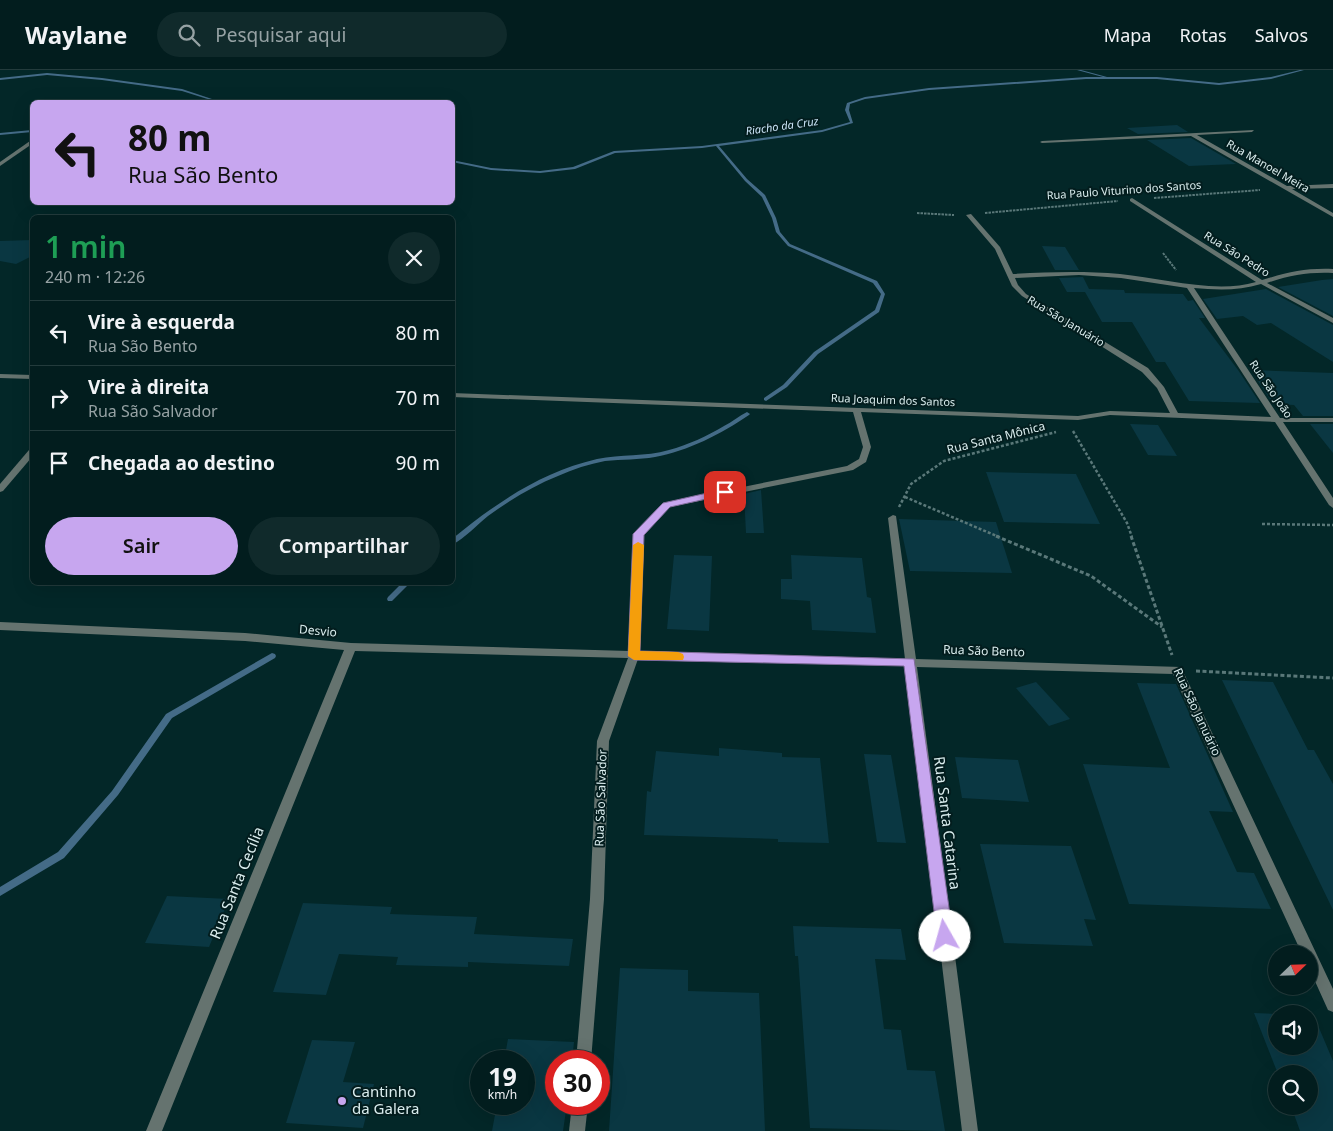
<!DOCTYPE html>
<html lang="pt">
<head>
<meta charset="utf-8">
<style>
  body { margin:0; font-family:"Noto Sans",sans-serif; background:#102a2b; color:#f1f3f6; height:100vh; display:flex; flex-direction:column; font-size:19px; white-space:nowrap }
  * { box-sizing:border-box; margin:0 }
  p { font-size:16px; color:#96a2a4 }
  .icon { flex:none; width:28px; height:28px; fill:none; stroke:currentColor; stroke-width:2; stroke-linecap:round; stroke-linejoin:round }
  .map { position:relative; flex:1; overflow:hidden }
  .drawer { position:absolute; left:30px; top:145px; width:425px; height:370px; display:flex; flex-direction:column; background:#021d1e; border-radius:8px; box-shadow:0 5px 20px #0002,0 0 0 1px #233b3c }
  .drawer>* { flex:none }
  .hud { position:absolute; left:30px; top:30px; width:425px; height:105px; border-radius:8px; box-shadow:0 5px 20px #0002,0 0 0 1px #233b3c; background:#c7a6ef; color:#111; overflow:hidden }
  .needle { width:32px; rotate:67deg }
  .fabs { position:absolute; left:1268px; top:875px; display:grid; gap:10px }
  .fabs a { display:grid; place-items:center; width:50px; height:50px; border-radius:50%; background:#021d1e; box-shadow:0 5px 20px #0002,0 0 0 1px #233b3c; font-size:25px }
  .speed { position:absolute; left:470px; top:980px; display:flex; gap:10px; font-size:25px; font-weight:700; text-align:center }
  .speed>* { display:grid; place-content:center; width:65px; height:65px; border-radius:50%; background:#021d1e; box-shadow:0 5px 20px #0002,0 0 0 1px #233b3c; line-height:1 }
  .speed small { font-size:12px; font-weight:400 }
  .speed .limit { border:8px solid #d22; background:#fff; color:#111 }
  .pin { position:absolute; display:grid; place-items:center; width:42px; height:42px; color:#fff; margin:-21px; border-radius:10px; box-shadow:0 2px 8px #0006 }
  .me { position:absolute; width:55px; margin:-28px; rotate:353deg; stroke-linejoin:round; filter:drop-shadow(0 0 4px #0008) }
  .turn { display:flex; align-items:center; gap:18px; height:105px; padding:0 15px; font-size:22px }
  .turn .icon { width:65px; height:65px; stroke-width:2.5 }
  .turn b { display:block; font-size:35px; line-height:42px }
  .round { display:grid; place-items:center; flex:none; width:52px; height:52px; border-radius:26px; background:#102a2b }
  .headline { display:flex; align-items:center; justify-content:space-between; height:85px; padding:0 15px }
  h1 { font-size:30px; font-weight:600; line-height:38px; color:#1e9e55 }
  .button { display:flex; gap:10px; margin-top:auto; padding:10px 15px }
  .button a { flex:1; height:58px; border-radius:30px; background:#c7a6ef; color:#111; font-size:20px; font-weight:600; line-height:58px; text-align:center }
  .button a+a { background:#102a2b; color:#f1f3f6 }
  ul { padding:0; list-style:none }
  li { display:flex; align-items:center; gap:15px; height:65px; padding:0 15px; border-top:1px solid #233b3c }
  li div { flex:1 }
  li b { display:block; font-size:19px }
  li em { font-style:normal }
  header { display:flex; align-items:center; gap:30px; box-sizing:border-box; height:70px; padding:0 25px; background:#021d1e; border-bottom:1px solid #233b3c }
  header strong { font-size:24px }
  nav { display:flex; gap:28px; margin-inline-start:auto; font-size:18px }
  .search { width:350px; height:45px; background:#102a2b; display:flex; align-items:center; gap:12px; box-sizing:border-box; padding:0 18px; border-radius:28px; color:#96a2a4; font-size:19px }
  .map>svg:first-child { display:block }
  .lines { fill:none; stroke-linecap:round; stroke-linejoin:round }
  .stream { fill:#446b87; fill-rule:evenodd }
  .building { fill:#0a3742 }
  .path-far2 { stroke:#5a7879; stroke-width:2; stroke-dasharray:2.5 1; stroke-linecap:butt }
  .path-far1 { stroke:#5a7879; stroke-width:2.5; stroke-dasharray:3 2; stroke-linecap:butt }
  .path { stroke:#5a7879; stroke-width:3; stroke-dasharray:4 2.5; stroke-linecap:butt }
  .minor { fill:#65736f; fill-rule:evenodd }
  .route { fill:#c7a6ef; stroke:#816c9b }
  .slow { fill:#f59e0b }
  .poi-dot { fill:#c7a6ef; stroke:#031d1e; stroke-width:2 }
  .labels { text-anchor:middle; stroke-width:4; stroke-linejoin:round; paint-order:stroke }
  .far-water-label { font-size:11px; font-style:italic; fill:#cee7fa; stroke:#031d1e }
  .far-street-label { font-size:11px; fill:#daedee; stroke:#031d1e }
  .street-label { font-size:12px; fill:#daedee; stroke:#031d1e }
  .near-street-label { font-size:15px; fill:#daedee; stroke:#031d1e }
  .near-poi-label { font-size:15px; fill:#daedee; stroke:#031d1e; text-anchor:start }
</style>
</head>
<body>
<header>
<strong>Waylane</strong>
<div class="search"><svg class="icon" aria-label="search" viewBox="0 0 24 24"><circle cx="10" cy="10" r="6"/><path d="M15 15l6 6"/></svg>Pesquisar aqui</div>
<nav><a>Mapa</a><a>Rotas</a><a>Salvos</a></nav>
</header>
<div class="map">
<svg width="1333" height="1061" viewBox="0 0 1333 1061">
  <rect width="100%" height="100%" fill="#032728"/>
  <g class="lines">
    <g class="stream">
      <polygon points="1077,0 1081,0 1107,7 1157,7 1219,13 1271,7 1300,0 1304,0 1271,9 1219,15 1157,9 1086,9 929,20 865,29 850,34 849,40 853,53 822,62 719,76 747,109 765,125 776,148 780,162 790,174 877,211 885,224 879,242 818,284 787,317 766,331 764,330 764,328 783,315 814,282 875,240 881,224 873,213 788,176 776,162 772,148 762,127 745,111 716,76 702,78 615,83 575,99 540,103 491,100 452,92 452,90 491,98 540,101 573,97 614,81 702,76 822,60 850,52 845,40 847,33 865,27 929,18 1086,7 1103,7"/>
      <polygon points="47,3 102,8 182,19 221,32 217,32 182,21 102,10 47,5 0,10 0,8"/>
      <polygon points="32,60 32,62 0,65 0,63"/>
      <path d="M747 342 750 344 749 345C721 364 688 381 655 387 639 390 622 389 605 391 589 394 573 399 558 406 533 416 510 430 488 446 477 455 465 468 452 475V469C496 433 541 402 597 389 621 384 645 387 669 380 688 375 707 366 724 356 732 352 739 346 747 342Z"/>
      <polygon points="403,512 411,512 392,531 388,531 387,529 388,527"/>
      <polygon points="272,583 275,584 276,586 275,588 172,648 118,725 64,788 0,826 0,817 58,782 112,721 166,644"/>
    </g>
  </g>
  <g class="building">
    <polygon points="1177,55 1188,62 1138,64 1127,58"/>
    <polygon points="1191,68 1236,94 1189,96 1147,70"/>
    <polygon points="32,170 32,186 16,194 0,191 0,171"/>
    <polygon points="1042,176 1065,177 1079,200 1055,200"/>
    <polygon points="1083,207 1089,219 1124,220 1125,223 1183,224 1188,231 1193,230 1205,248 1199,248 1238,300 1260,333 1189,331 1165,292 1156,292 1132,252 1102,252 1085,222 1067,222 1059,208"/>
    <polygon points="1333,209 1333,246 1278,217 1322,210"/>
    <polygon points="1266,219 1333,255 1333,292 1271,253 1257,255 1243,246 1217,249 1203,229"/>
    <polygon points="1251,300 1333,303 1333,346 1303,346 1294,335 1273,334"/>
    <polygon points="1130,354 1158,355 1177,386 1148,385"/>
    <polygon points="1310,354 1333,354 1333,383"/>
    <polygon points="986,402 1076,404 1100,454 1004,452"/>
    <polygon points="761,420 764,463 746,463 744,424"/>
    <polygon points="899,449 996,452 1012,503 910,501"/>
    <polygon points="674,485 712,486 709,561 667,559"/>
    <polygon points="791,485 862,488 867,527 871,528 876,563 812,560 810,531 781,529 781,509 792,509"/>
    <polygon points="1222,610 1273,612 1308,680 1314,680 1333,714 1333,840"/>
    <polygon points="1036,612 1070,649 1049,656 1016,618"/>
    <polygon points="1137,613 1176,614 1233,742 1209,741 1237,802 1254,803 1271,839 1129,834 1083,694 1170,698"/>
    <polygon points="719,678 782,683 782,687 820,688 829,773 778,772 778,769 644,765 647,721 651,722 656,681 719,686"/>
    <polygon points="864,684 891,685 906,773 877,772"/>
    <polygon points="955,687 1018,690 1029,732 962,728"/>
    <polygon points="980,774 1071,776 1096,850 1084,849 1093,876 1004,873"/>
    <polygon points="167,826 229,829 209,877 145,873"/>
    <polygon points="303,833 392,837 390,844 477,847 474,864 573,869 569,896 468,892 468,897 396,895 398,887 339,884 326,925 273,922"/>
    <polygon points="793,856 901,859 906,890 875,889 884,959 901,960 907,1000 935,1001 945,1061 810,1058 798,886 795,886"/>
    <polygon points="620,898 688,900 688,921 759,923 765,1061 609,1061"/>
    <polygon points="1254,943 1276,944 1276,976 1309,976 1309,946 1314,946 1333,991 1333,1061 1300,1061 1291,1036 1309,1036 1309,1004 1278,1004"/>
    <polygon points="508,969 574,972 572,991 556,991 556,1034 567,1034 563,1061 492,1061 497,1034 524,1034 524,991 504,991"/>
    <polygon points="312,970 355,972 343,1012 374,1014 363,1058 286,1053"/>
  </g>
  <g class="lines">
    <g class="path-far2">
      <polyline points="1154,128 1260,120"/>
      <polyline points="917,143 954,145"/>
      <polyline points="985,143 1118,131"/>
      <polyline points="1163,183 1176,200"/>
    </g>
    <g class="path-far1">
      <polyline points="1073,361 1127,453 1132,467"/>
      <polyline points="905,427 999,467"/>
      <polyline points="899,437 911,414 944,391 1056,362"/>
      <polyline points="1262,454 1333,455"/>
    </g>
    <g class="path">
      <polyline points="996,466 1091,506 1162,557"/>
      <polyline points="1131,466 1172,585"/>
      <polyline points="1196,601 1333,608"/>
    </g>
    <g class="minor">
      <polygon points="1254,60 1252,62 1197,65 1287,116 1333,114 1333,118 1292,119 1333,143 1333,147 1191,66 1042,73 1040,72 1042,71"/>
      <polygon points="30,71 32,71 32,74 0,96 0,92"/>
      <path d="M1132 128 1262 210C1289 202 1305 198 1333 199V203C1308 202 1291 205 1267 213L1333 248V253L1261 214C1239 221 1216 220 1194 218L1280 348H1333V352H1283L1333 428V438L1329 435 1275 352 1110 345 1078 350 861 342 871 377 866 392 853 400 669 437 644 465 639 581 905 589 888 448 893 445 896 446 916 589 1181 597 1333 919V942L1328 940 1309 898V884H1302L1173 604 917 597 978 1061H962L906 596 638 589 609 671 604 829 591 991H576L590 829 597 671 628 588 355 581 162 1061H146L344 580 245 571 0 560V552L245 563 351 573 629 581 634 464 663 433 847 396 859 389 863 377 853 342 452 327V323L1078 346 1110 341 1170 343 1157 318 1142 302 1022 226 1012 216 995 179 966 145 971 144 1000 177 1013 204C1049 202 1084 201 1120 204 1162 208 1215 224 1256 212L1130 131V129ZM1079 205 1121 208 1187 218 1271 347 1178 343 1164 317 1148 298 1026 224 1018 215 1015 208Z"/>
      <polygon points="0,304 32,305 32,309 0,308"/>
      <polygon points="29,380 32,380 32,387 3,421 0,422 0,414"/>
      <polygon points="572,1034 588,1034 585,1061 569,1061"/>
    </g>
  </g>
  <polygon class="route" points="725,419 729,420 729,424 670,437 644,465 640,581 914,589 953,866 951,871 945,873 940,871 937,866 904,596 634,590 628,586 633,464 663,433"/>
  <polygon class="slow" points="638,472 644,475 640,581 678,582 683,584 684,587 683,590 634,590 628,586 633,475"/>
  <circle class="poi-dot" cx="342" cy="1031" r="5"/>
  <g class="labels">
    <g class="far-water-label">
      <text transform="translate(782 56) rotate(-8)" y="4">Riacho da Cruz</text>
    </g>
    <g class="far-street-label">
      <text transform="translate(1268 96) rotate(30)" y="4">Rua Manoel Meira</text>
      <text transform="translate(1124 120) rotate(-4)" y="4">Rua Paulo Viturino dos Santos</text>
      <text transform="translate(1237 184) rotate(32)" y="4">Rua São Pedro</text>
      <text transform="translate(1066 251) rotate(31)" y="4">Rua São Januário</text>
      <text transform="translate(1271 319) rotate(56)" y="4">Rua São João</text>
      <text transform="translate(893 330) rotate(2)" y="4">Rua Joaquim dos Santos</text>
    </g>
    <g class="street-label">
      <text transform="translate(996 368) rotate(-14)" y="4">Rua Santa Mônica</text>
      <text transform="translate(318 561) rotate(5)" y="4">Desvio</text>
      <text transform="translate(984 581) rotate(2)" y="4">Rua São Bento</text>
      <text transform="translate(1197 642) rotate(65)" y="4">Rua São Januário</text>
      <text transform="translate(601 728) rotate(-88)" y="4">Rua São Salvador</text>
    </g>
    <g class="near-street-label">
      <text transform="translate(947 753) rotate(83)" y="5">Rua Santa Catarina</text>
      <text transform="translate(237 813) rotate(-68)" y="5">Rua Santa Cecília</text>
    </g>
    <g class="near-poi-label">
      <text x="352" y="1027">Cantinho<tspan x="352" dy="17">da Galera</tspan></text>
    </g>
  </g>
</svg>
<div class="fabs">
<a><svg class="needle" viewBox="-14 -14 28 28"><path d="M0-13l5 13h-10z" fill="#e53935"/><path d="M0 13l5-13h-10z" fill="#96a2a4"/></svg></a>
<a><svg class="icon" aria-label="sound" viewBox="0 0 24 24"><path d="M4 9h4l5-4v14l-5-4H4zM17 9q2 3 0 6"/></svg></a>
<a><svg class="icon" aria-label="search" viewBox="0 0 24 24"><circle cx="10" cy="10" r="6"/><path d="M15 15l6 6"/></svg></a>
</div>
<div class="speed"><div>19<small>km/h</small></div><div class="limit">30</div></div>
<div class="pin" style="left:725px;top:422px;background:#d93025"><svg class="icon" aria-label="arrive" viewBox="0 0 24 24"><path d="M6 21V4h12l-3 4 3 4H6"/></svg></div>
<svg class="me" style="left:945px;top:866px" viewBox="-20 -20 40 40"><circle r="19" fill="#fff"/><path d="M0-13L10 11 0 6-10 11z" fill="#c7a6ef"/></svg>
<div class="hud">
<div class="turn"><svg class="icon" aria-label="left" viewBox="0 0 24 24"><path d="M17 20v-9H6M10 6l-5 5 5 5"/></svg><div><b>80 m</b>Rua São Bento</div></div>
</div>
<section class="drawer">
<div class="headline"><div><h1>1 min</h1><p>240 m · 12:26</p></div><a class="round"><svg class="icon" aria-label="close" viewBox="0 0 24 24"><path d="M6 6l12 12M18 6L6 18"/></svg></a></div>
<ul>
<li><svg class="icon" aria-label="left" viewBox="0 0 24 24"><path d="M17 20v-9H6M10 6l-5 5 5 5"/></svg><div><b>Vire à esquerda</b><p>Rua São Bento</p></div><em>80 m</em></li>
<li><svg class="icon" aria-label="right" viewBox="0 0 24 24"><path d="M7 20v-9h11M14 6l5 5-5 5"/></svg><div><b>Vire à direita</b><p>Rua São Salvador</p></div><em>70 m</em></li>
<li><svg class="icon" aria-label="arrive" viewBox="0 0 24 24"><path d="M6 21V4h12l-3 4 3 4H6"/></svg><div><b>Chegada ao destino</b></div><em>90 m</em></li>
</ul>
<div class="button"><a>Sair</a><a>Compartilhar</a></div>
</section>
</div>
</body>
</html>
